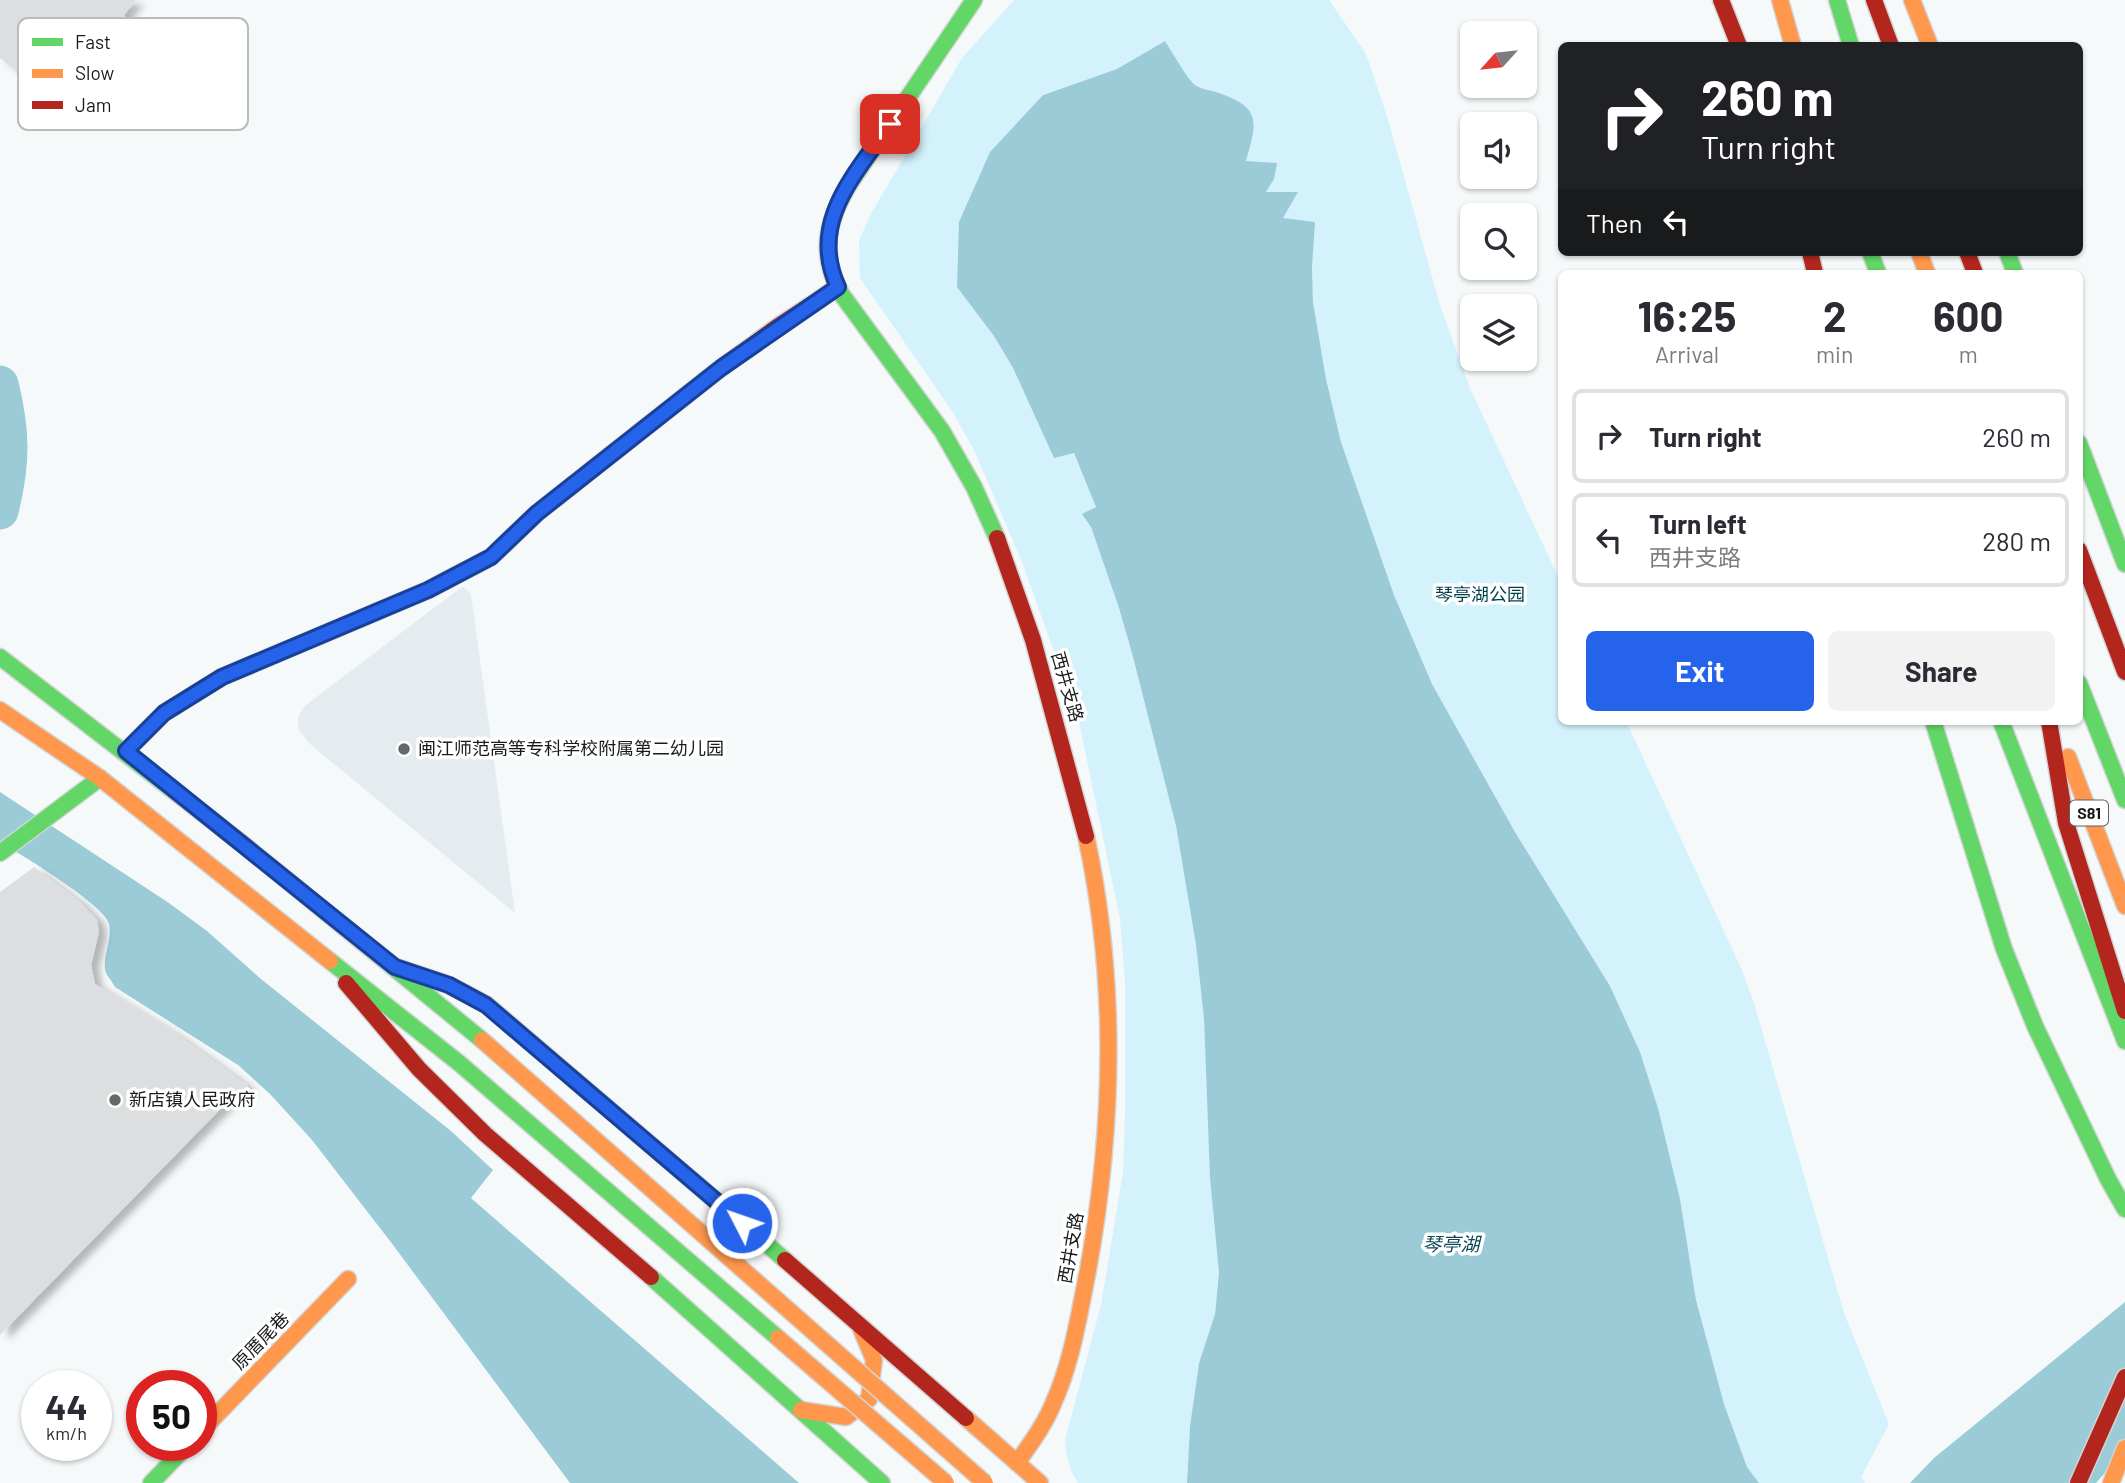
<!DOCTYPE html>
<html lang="en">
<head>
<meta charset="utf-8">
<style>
  body { margin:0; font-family:Barlow,"Noto Sans SC",sans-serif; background:#f2f2f3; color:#2b2b33; height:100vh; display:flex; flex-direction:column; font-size:26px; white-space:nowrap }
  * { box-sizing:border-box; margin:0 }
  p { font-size:23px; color:#7c7c81 }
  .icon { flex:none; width:38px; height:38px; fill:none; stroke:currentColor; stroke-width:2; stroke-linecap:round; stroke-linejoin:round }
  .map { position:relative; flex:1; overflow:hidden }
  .panel { position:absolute; left:1558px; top:270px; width:525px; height:455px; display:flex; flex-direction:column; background:#fff; border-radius:10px; box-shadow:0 2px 5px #0004 }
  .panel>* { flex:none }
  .guide { position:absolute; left:1558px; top:42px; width:525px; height:214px; border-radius:10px; box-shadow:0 2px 5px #0004; background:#202124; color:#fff; overflow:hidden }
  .needle { width:46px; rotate:243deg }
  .tools { position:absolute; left:1460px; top:21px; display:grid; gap:14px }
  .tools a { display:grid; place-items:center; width:77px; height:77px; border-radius:10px; background:#fff; box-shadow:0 2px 5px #0004; font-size:35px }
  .speed { position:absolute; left:21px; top:1370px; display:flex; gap:14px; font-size:35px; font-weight:700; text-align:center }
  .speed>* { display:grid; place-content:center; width:91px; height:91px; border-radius:50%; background:#fff; box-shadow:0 2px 5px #0004; line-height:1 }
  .speed small { font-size:18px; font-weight:400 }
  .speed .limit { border:10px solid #d22; background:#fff; color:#111 }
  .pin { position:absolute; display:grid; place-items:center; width:60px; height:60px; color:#fff; margin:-30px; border-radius:14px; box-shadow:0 4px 10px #0006 }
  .me { position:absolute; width:77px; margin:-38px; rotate:311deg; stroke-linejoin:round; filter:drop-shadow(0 0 5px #0008) }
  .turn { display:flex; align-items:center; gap:24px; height:147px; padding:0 28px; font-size:32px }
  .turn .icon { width:91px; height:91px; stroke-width:2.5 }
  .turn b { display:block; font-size:49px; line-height:60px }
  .then { display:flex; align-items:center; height:66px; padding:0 28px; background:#0003; gap:14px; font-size:26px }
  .eta { display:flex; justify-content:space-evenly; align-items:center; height:119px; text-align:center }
  .eta b { font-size:42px; font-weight:700; line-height:49px }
  .cta { display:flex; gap:14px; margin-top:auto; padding:14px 28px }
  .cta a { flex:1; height:80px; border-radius:10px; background:#2563eb; color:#fff; font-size:28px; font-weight:700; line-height:80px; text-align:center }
  .cta a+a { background:#f2f2f3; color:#2b2b33 }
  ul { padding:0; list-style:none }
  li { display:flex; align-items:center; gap:21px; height:94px; margin:0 14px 10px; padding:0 14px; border:4px solid #e1e1e2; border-radius:10px }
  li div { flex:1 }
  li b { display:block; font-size:26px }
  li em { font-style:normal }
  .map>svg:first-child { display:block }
  .built { fill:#e4ecef }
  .green { fill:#d4f2fc }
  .water { fill:#9ccbd8 }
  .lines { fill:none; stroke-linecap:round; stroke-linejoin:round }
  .river { stroke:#9ccbd8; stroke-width:37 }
  .building { fill:#dcdedf; filter:url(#shadow) }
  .fast-casing { stroke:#d3d5d5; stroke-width:19 }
  .slow-casing { stroke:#d3d5d5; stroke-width:19 }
  .jam-casing { stroke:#d3d5d5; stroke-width:19 }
  .fast { stroke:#63d668; stroke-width:16 }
  .slow { stroke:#ff974d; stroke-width:16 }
  .jam { stroke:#b3261e; stroke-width:16 }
  .fast-bridge-casing { stroke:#d3d5d5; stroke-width:19; stroke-linecap:butt }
  .slow-bridge-casing { stroke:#d3d5d5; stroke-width:19; stroke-linecap:butt }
  .fast-bridge { stroke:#63d668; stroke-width:16 }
  .slow-bridge { stroke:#ff974d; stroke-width:16 }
  .route-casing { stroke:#184099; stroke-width:18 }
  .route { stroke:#2563eb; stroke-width:12 }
  .poi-dot { fill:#666969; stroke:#fff; stroke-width:2.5 }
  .labels { text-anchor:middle; stroke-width:7; stroke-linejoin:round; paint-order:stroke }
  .shield { fill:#fff; stroke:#5e5f5f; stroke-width:2 }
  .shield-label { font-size:16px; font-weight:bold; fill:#191b1b }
  .park-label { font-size:18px; fill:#003f4d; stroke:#fff }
  .street-label { font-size:18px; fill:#191b1b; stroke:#fff }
  .poi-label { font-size:18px; fill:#191b1b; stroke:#fff; text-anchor:start }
  .water-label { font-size:19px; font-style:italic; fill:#0b4755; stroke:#fff }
  .key { fill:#fff; stroke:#babbbb; stroke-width:2 }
  .key-label { font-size:19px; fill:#191b1b }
</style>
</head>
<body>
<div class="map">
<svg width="2125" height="1483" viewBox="0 0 2125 1483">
  <defs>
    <filter id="shadow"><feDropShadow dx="8" dy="4.5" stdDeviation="3.5" flood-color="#0004"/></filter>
  </defs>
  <rect width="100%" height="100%" fill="#f6f9fa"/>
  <polygon class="built" points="463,586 471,595 515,913 334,764 310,744 298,729 298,717 304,707 315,698"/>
  <path class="green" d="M1014 0H1329L1366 54 1387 116 1440 305 1470 388 1561 583V721H1626L1742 970 1754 1003 1844 1313 1889 1424 1861 1477 1865 1483H1759L1747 1467 1724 1404 1696 1300 1680 1199 1658 1108 1640 1052 1610 986 1515 832 1432 684 1394 595 1341 442 1326 379 1313 302 1312 267 1283 218 1297 192H1266L1246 161C1259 120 1260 107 1216 92 1210 90 1201 89 1195 85 1188 81 1171 50 1165 41L1117 69 1042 95 994 336 1013 368 1054 457 1073 452 1097 507 1083 514 1091 527 1119 608 1133 657 1176 826 1196 945 1204 1019 1210 1178 1219 1273 1215 1314 1199 1363 1190 1426 1187 1483H1078C1069 1469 1066 1456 1065 1440L1101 1305 1123 1172 1125 1113V982L1120 919 1079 722 1022 562 975 452 952 411 860 278 859 240 872 212 962 58Z"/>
  <g class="water">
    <path d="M1165 41C1171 50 1188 80 1195 85 1200 89 1210 90 1216 92 1261 107 1258 120 1246 161L1277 163 1274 179 1266 192H1298L1283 218 1315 222 1312 267 1313 302 1326 379 1341 442 1394 595 1432 684 1515 832 1610 986 1640 1052 1658 1108 1680 1199 1696 1300 1724 1404 1747 1467 1759 1483H1187L1190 1426 1199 1363 1215 1314 1219 1273 1210 1178 1204 1019 1196 945 1176 826 1133 657 1119 608 1091 527 1082 514 1096 507 1074 453 1054 458 1013 368 994 336 957 287 959 222 990 152 1043 95 1117 69Z"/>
    <path d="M0 792 169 903 207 931 261 979 451 1131 493 1170 471 1198 799 1483H570L390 1241 312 1140 270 1094 238 1065 115 987C113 983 108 977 106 973 101 958 113 940 109 924 105 905 20 854 0 842Z"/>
    <polygon points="2125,1302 2125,1450 2096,1483 1910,1483 1934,1458"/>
  </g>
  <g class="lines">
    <path class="river" d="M0 384C12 432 12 463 0 511"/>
  </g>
  <g class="building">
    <polygon points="0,0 136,0 124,15 129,25 51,50 20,74 0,58"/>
    <polygon points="34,867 80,902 97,920 99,932 91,965 95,984 175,1033 248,1086 237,1102 231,1098 0,1335 0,892"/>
  </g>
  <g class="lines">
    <defs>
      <g id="fast">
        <path d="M974 0 848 186C826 224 819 255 842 295L942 431 974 487 997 538"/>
        <polyline points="1837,0 1851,46"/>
        <polyline points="1870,252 1878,273"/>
        <polyline points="2007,252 2015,273"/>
        <polyline points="2079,443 2125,564"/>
        <polyline points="0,657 244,845 482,1040"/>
        <polyline points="2079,683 2125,800"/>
        <polyline points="1933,721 2004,949 2035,1026 2108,1179 2125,1209"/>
        <polyline points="2001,721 2125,1041"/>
        <polyline points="126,751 164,713 222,677 428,590 491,557 537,513 713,374"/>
        <polyline points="0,853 100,778"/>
        <polyline points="330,961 459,1063"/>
        <polyline points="399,968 449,985 487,1005 785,1260"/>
        <polyline points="651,1277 882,1483"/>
        <polyline points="151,1483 187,1446"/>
      </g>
      <g id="slow">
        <polyline points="1780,0 1793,46"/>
        <polyline points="1912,0 1930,46"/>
        <polyline points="1919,252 1927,273"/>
        <polyline points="0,710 100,778 330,961"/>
        <polyline points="2068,757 2125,906"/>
        <polyline points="801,1410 846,1417 869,1399 874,1360 861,1329"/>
        <polyline points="966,1418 1040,1483"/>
        <polyline points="201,1431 348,1279"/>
        <path d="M1017 1463C1030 1444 1044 1426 1053 1404 1072 1362 1079 1315 1088 1270 1114 1126 1117 979 1086 836"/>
        <polyline points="2111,1483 2125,1448"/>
      </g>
      <g id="jam">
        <polyline points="1721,0 1739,46"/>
        <polyline points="1874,0 1891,46"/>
        <polyline points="1810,252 1815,273"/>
        <polyline points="1967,252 1975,273"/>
        <polyline points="713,374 777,327 838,287"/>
        <polyline points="997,538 1033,640 1086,836"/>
        <polyline points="2079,550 2125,672"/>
        <polyline points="2049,721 2066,823 2125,1011"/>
        <polyline points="346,983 419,1069 485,1134 651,1277"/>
        <polyline points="785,1260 966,1418"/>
        <polyline points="2078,1483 2125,1377"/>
      </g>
    </defs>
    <use href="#fast" class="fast-casing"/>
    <use href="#slow" class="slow-casing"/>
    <use href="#jam" class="jam-casing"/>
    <use href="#fast" class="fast"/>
    <use href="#slow" class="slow"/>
    <use href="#jam" class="jam"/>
    <defs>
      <polyline id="fast-bridge" points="459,1063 778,1338"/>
      <g id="slow-bridge">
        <polyline points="482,1040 985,1483"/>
        <polyline points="778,1338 946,1483"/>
      </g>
    </defs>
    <use href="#fast-bridge" class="fast-bridge-casing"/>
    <use href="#slow-bridge" class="slow-bridge-casing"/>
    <use href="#fast-bridge" class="fast-bridge"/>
    <use href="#slow-bridge" class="slow-bridge"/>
  </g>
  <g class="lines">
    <defs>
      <path id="route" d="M742 1223 486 1005 449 985 395 967 126 751 164 713 222 677 428 590 491 557 537 513 721 368 838 287C808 222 855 175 890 124"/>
    </defs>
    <use href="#route" class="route-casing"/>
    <use href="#route" class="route"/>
  </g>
  <g class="poi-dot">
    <circle cx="404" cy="749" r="7"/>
    <circle cx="115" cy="1100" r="7"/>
  </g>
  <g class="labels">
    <rect class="shield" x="2070" y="800.5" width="38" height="25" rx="5"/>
    <g class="shield-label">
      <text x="2089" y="819">S81</text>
    </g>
    <g class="park-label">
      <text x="1480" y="601">琴亭湖公园</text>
    </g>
    <g class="street-label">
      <text transform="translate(1067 687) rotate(74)" y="6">西井支路</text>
      <text transform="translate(1071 1248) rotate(-80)" y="6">西井支路</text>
      <text transform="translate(261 1341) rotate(-46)" y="6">原厝尾巷</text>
    </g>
    <g class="poi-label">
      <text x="418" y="755">闽江师范高等专科学校附属第二幼儿园</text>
      <text x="129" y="1106">新店镇人民政府</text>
    </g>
    <g class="water-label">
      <text x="1451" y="1251">琴亭湖</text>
    </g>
  </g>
  <rect x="18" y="18" width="230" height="112" rx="10" class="key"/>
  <rect x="32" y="38" width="31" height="8" fill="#63d668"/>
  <rect x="32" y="69" width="31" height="9" fill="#ff974d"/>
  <rect x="32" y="101" width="31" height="8" fill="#b3261e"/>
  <g class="key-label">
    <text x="75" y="49">Fast</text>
    <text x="75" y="80">Slow</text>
    <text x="75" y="112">Jam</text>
  </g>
</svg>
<div class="tools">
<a><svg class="needle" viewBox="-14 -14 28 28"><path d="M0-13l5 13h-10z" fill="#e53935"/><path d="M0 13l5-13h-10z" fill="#7c7c81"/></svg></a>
<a><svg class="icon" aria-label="sound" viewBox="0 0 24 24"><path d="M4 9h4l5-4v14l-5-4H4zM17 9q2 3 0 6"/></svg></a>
<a><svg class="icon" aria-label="search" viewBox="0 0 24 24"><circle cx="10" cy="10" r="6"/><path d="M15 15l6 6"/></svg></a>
<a><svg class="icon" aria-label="layers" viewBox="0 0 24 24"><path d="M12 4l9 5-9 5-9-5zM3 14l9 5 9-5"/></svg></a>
</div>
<div class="speed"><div>44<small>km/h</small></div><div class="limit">50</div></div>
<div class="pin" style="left:890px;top:124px;background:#d93025"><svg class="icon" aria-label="arrive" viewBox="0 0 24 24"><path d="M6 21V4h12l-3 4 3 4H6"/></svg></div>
<svg class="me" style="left:742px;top:1223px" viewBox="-20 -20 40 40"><circle r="17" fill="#2563eb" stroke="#fff" stroke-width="3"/><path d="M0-11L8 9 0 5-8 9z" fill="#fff"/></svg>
<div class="guide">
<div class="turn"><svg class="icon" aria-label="right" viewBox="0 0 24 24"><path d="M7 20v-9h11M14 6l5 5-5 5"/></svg><div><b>260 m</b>Turn right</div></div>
<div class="then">Then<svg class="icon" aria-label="left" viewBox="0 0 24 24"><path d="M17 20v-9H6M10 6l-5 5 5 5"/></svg></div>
</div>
<section class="panel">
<div class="eta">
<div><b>16:25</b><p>Arrival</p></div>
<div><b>2</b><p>min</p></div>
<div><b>600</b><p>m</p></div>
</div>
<ul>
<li><svg class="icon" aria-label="right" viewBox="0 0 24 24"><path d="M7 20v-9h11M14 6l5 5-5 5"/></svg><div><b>Turn right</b></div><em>260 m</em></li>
<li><svg class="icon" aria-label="left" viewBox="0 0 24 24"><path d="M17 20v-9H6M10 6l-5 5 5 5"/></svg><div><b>Turn left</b><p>西井支路</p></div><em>280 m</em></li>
</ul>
<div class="cta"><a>Exit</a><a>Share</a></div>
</section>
</div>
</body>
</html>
